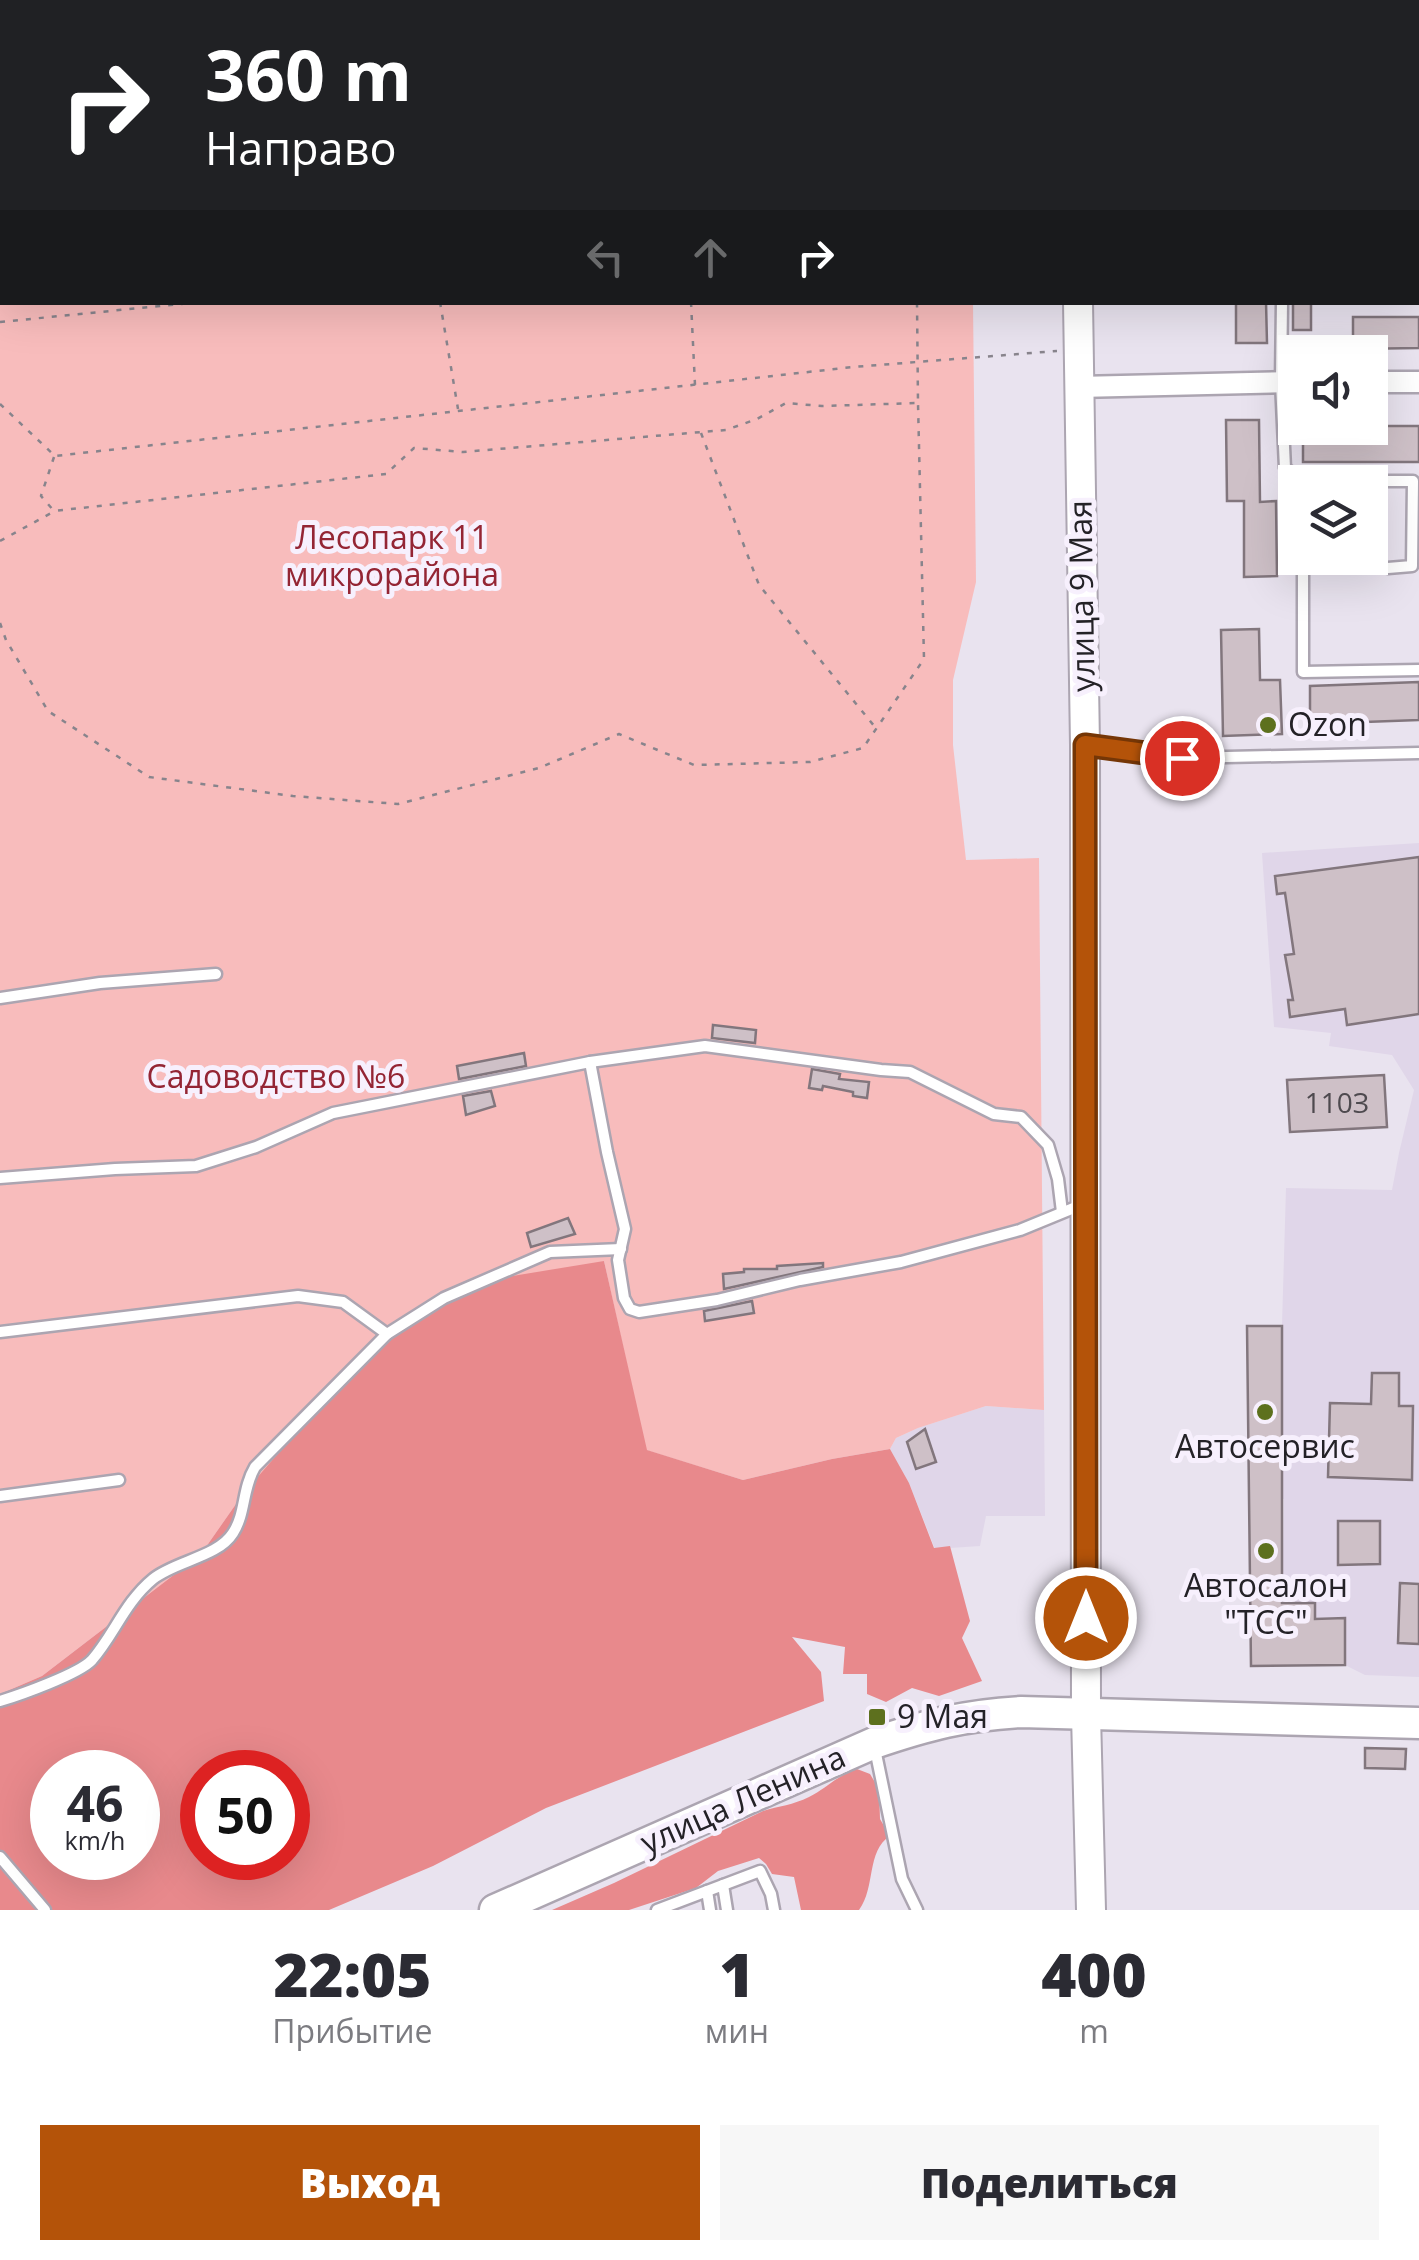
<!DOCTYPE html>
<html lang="ru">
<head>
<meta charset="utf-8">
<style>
  body { margin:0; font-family:"Open Sans",sans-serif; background:#f7f7f7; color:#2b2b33; height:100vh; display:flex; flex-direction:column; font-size:38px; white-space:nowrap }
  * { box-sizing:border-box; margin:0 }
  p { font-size:32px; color:#7c7c81 }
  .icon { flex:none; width:55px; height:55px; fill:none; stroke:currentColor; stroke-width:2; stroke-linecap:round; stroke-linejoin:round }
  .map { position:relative; height:1910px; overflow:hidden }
  .sheet { display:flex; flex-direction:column; background:#fff; flex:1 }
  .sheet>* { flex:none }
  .hud { position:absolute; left:0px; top:0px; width:1420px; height:305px; box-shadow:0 10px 40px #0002; background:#202124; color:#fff; overflow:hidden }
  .controls { position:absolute; left:1278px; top:335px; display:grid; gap:20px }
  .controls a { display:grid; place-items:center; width:110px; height:110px; border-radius:0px; background:#fff; box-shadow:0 10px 40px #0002; font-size:50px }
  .speed { position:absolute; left:30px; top:1750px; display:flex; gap:20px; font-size:50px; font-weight:700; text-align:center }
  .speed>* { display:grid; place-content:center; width:130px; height:130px; border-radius:50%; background:#fff; box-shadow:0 10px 40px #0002; line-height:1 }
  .speed small { font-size:25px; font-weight:400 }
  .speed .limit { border:15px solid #d22; background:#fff; color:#111 }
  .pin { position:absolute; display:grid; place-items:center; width:85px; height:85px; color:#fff; margin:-42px; border:5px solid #fff; border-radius:50%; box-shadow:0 2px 10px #0007 }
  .me { position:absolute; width:110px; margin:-55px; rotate:0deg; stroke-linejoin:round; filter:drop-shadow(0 0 8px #0008) }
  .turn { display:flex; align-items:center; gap:35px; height:210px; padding:0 40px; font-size:45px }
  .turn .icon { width:130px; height:130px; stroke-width:2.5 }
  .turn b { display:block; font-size:70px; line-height:85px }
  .lanes { display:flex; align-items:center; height:95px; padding:0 40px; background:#0003; justify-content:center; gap:50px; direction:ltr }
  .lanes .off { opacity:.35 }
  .eta { display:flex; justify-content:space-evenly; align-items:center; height:170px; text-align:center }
  .eta b { font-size:60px; font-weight:800; line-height:70px }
  .action { display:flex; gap:20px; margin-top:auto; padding:20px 40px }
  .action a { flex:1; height:115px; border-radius:0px; background:#b45309; color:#fff; font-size:40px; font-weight:800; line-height:115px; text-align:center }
  .action a+a { background:#f7f7f7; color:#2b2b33 }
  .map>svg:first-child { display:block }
  .built { fill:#e0d6e9 }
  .green { fill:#f8bcbc }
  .forest { fill:#e8898c; fill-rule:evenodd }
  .building { fill:#cec0c7; stroke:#82767d; stroke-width:2.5 }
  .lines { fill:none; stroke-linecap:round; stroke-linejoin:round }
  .lane-casing { stroke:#aca5b1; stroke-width:15 }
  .street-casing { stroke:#aca5b1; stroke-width:25 }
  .secondary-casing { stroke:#aca5b1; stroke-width:32 }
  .primary-casing { stroke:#aca5b1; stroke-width:35 }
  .path { stroke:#88848c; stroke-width:2.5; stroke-dasharray:5 8; stroke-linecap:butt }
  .lane { stroke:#fff; stroke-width:10 }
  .street { stroke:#fff; stroke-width:20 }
  .secondary { stroke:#fff; stroke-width:28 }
  .primary { stroke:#fff; stroke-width:30 }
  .route-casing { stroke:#753606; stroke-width:25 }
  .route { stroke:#b45309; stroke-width:18 }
  .poi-dot { fill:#5d701e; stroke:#f7f0fd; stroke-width:4 }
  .labels { text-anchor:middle; stroke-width:10; stroke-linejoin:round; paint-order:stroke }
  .number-label { font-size:28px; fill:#4e4a4f }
  .park-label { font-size:32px; fill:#942534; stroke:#f7f0fd }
  .street-label { font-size:32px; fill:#242227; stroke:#f7f0fd }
  .poi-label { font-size:32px; fill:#242227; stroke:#f7f0fd; text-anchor:start }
</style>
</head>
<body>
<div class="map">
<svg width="1419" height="1910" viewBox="0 0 1419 1910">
  <rect width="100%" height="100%" fill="#e9e3ef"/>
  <g class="built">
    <polygon points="1419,843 1419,1677 1365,1675 1345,1665 1345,1619 1315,1619 1314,1603 1282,1603 1284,1499 1249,1499 1247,1326 1282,1325 1286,1188 1392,1190 1399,1153 1414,1090 1392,1055 1329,1046 1331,1033 1274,1027 1262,853"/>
    <polygon points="986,1406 1044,1410 1045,1516 986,1516 980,1546 935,1549 909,1483 890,1449 896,1438 918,1428"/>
  </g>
  <polygon class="green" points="0,0 971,0 971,2 2,2 2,302 973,303 976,582 953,680 953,745 966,860 1039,858 1044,1410 986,1406 918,1428 896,1438 890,1449 832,1459 743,1480 646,1450 604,1261 243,1494 201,1554 42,1676 0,1694"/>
  <g class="forest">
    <path d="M604 1261 647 1450 743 1480 832 1459 890 1449 909 1483 934 1548 950 1546 970 1621 962 1638 982 1681 939 1696 912 1688 886 1702 867 1694V1674H843L845 1647 792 1637 821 1672 824 1701 546 1808 433 1866 329 1910H0V1694L42 1676 201 1554 243 1494 383 1332 500 1278ZM52 1772H138V1858H52ZM202 1772H288V1858H202Z"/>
    <path d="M857 1769 870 1774 879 1789 880 1819 890 1836C866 1851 876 1887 859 1910H801L794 1877 772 1874 766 1864 759 1858 718 1871 696 1888 629 1910H552L614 1883 763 1811C779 1806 793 1805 809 1797 827 1788 836 1776 857 1769Z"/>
  </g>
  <g class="building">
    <polygon points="1236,302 1266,302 1267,343 1236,343"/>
    <rect x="1293" y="302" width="18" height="28"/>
    <polygon points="1353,317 1419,317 1419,348 1353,349"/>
    <polygon points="1226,420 1259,420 1260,502 1276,501 1277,576 1244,577 1244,501 1227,501"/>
    <polygon points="1370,426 1419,426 1419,462 1303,462 1303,428"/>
    <polygon points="1259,629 1260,680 1280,680 1282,734 1223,736 1221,630"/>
    <polygon points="1419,682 1419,720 1310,724 1310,686"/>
    <polygon points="1419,857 1419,1014 1347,1025 1345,1009 1290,1017 1288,1000 1293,1000 1285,955 1294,954 1285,893 1277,894 1275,876"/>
    <polygon points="713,1025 756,1030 755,1043 712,1038"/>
    <polygon points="524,1053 526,1066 459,1079 457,1066"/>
    <polygon points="812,1069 840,1074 839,1079 869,1082 867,1098 853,1096 853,1092 823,1086 822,1090 809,1088"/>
    <polygon points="1384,1075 1387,1127 1290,1132 1287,1080"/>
    <polygon points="491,1091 495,1106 466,1115 463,1096"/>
    <polygon points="568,1218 575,1234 531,1247 527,1233"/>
    <polygon points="823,1263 823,1267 724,1289 723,1274 744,1272 744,1269 777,1269 777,1266"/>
    <polygon points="752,1301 754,1313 705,1321 704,1311"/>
    <polygon points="1247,1326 1282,1326 1282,1603 1315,1603 1315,1619 1345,1618 1345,1665 1251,1666"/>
    <polygon points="1372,1373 1399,1373 1399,1406 1413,1406 1412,1480 1328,1477 1330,1403 1371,1404"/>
    <polygon points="925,1429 936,1462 916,1469 907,1442"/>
    <polygon points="1338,1521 1380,1521 1380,1564 1338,1565"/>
    <polygon points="1400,1583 1419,1584 1419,1644 1398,1643"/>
    <polygon points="1365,1748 1406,1749 1405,1769 1365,1768"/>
  </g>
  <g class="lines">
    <defs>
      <g id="lane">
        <polyline points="1306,2 1306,0"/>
        <polyline points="1418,113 1419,113"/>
        <polyline points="1282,302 1281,382 1285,468 1303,481 1413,481 1412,566 1388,568"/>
        <polyline points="1303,558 1303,672 1419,670"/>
        <polyline points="1086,745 1182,758 1419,753"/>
        <polyline points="0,998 100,983 216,974"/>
        <polyline points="590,1062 705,1046 881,1070 910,1072 994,1114 1021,1117 1048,1145 1058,1179 1062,1212"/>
        <polyline points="0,1178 115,1169 196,1166 256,1147 333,1113 590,1062 607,1152 625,1229 618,1260 624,1298 630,1309 639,1312 717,1300 800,1280 901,1262 1020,1230 1081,1205"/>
        <polyline points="0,1332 298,1296 343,1302 387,1334"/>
        <polyline points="0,1496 119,1480"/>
        <path d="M0 1701C20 1695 79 1674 92 1660 114 1635 125 1602 153 1579 175 1561 218 1557 233 1533 246 1513 242 1489 255 1467L387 1334 444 1298 550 1252 621 1249"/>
        <polyline points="875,1749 902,1879 917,1910"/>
        <polyline points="0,1857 45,1910"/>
        <polyline points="723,1885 727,1910"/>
        <polyline points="707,1891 710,1910"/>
        <polyline points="657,1910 760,1871 771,1894 774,1910"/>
      </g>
      <g id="street">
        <polyline points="1418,5 1419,5"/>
        <polyline points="1370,382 1419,382"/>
        <polyline points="1078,387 1295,382"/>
      </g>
      <g id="secondary">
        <polyline points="1078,0 1078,2"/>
        <polyline points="1078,302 1085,745 1086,1715 1091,1910"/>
      </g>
      <path id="primary" d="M495 1910 874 1743C927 1725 965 1715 1021 1712L1419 1723"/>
    </defs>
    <use href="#lane" class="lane-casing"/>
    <use href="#street" class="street-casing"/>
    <use href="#secondary" class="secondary-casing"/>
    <use href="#primary" class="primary-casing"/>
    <g class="path">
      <polyline points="320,0 320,2"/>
      <polyline points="455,0 529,0"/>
      <polyline points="671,0 672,2"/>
      <polyline points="900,0 901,2"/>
      <polyline points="429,2 436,0"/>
      <polyline points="0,52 2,52"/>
      <polyline points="0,186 2,185"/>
      <polyline points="440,302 458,409"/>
      <polyline points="691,302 695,385"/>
      <polyline points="0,322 200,302"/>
      <polyline points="0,404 55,456 853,367 1057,351"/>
      <polyline points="701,433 759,585 875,727"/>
      <polyline points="54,457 41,496 54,511 386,474 414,448 463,452 726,430 757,419 786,403 822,406 918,403 917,302"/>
      <polyline points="0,541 53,512"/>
      <polyline points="0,623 6,640 48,711 149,777 293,796 398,804 539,768 619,734 694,765 810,762 863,748 924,659 918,403"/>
    </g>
    <use href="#lane" class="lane"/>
    <use href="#street" class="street"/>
    <use href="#secondary" class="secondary"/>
    <use href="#primary" class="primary"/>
  </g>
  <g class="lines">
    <defs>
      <polyline id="route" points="1086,1618 1085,745 1182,758"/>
    </defs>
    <use href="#route" class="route-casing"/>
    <use href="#route" class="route"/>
  </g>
  <g class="poi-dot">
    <circle cx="1268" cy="725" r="10"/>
    <circle cx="1265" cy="1412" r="10"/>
    <circle cx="1266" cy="1551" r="10"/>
    <rect x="867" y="1707" width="20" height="20" rx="5"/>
  </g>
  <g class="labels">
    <g class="number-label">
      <text x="1337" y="1113">110З</text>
    </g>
    <g class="park-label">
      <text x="392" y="549">Лесопарк 11<tspan x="392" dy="37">микрорайона</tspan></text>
      <text x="276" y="1088">Садоводство №6</text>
    </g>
    <g class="street-label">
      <text transform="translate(1082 596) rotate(-91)" y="11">улица 9 Мая</text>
      <text transform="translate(743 1800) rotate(-24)" y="11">улица Ленина</text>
    </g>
    <g class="poi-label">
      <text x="1288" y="736">Ozon</text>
      <text x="1265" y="1458" text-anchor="middle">Автосервис</text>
      <text x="1266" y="1597" text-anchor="middle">Автосалон<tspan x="1266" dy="37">"ТСС"</tspan></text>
      <text x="897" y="1728">9 Мая</text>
    </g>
  </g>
</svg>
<div class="controls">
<a><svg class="icon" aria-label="sound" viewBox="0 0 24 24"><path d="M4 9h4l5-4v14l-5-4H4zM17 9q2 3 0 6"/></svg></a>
<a><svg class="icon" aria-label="layers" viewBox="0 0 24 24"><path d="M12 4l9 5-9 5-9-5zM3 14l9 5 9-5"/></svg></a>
</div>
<div class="speed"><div>46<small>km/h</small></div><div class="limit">50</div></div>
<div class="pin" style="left:1182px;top:758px;background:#d93025"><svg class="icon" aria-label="arrive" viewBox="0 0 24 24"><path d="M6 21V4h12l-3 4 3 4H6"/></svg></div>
<svg class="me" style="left:1086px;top:1618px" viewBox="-20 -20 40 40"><circle r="17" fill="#b45309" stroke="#fff" stroke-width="3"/><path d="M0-11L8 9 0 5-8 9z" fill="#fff"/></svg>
<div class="hud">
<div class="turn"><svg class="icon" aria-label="right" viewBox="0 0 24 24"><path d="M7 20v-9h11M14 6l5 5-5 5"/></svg><div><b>360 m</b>Направо</div></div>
<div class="lanes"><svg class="icon off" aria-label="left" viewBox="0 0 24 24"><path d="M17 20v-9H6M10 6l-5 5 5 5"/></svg><svg class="icon off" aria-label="ahead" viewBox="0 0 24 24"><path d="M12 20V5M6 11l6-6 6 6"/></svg><svg class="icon" aria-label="right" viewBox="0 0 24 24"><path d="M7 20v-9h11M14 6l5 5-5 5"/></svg></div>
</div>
</div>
<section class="sheet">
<div class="eta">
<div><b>22:05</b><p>Прибытие</p></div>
<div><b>1</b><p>мин</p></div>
<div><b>400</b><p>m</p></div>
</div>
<div class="action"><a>Выход</a><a>Поделиться</a></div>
</section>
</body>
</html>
